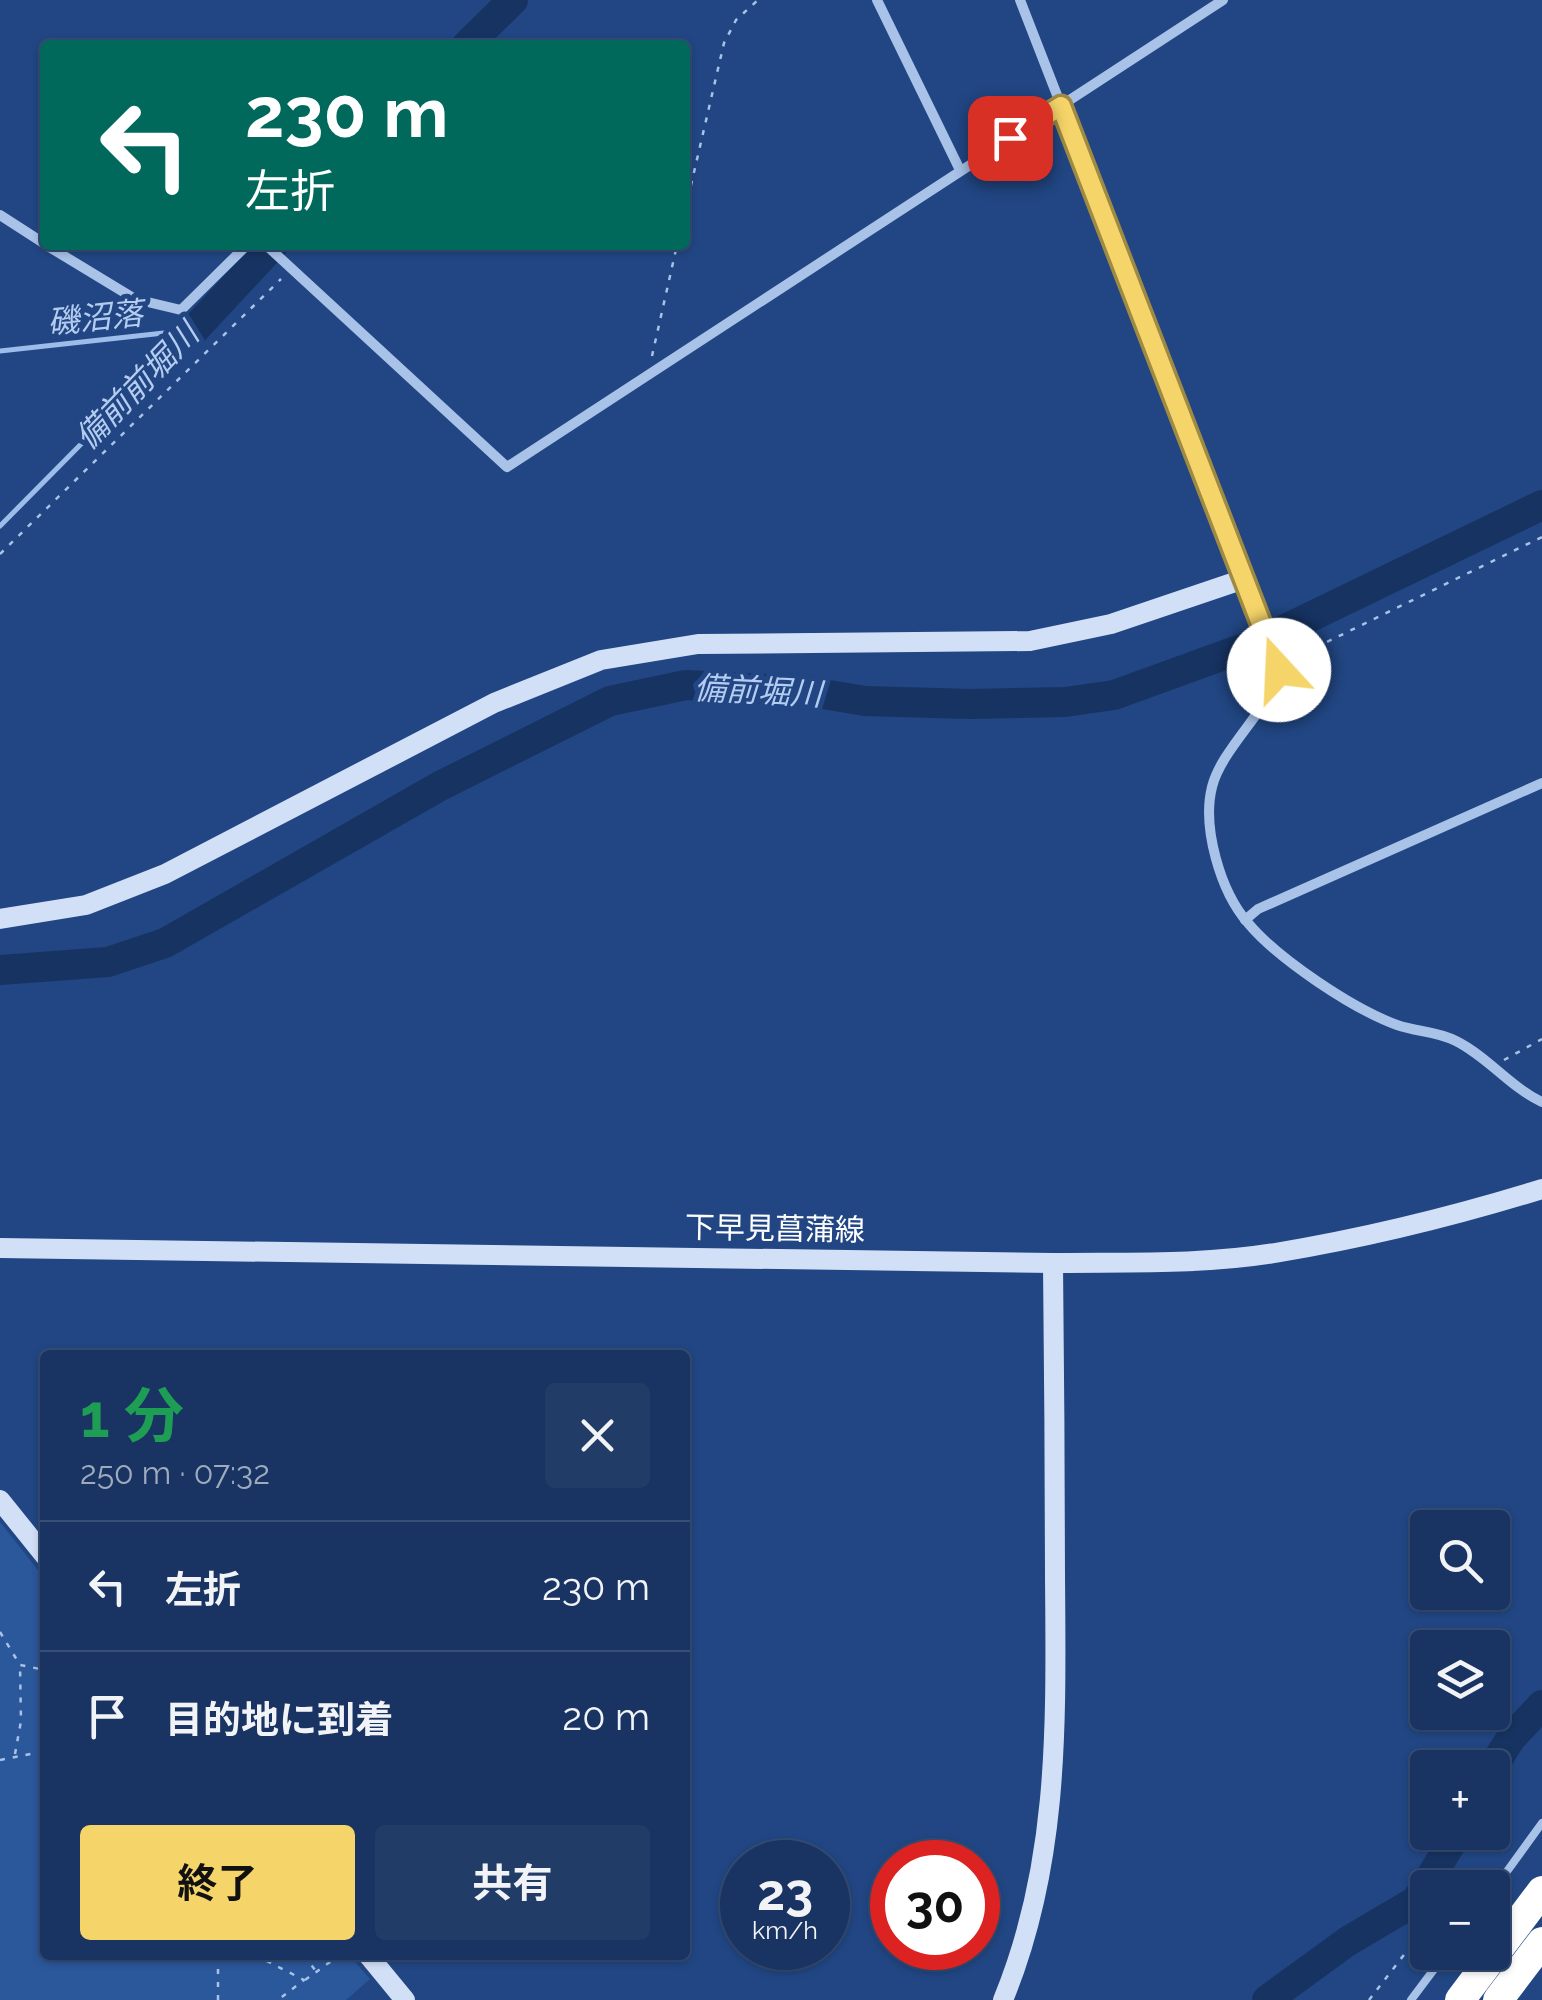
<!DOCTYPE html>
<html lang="ja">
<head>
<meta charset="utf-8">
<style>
  body { margin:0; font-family:Raleway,"Noto Sans JP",sans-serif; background:#223c68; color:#f1f3f6; height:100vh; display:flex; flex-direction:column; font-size:38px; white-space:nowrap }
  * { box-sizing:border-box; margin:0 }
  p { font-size:32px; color:#9faabe }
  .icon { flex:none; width:55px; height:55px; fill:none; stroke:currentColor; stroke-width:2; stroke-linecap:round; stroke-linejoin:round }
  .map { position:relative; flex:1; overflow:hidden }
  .side { position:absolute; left:40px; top:1350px; width:650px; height:610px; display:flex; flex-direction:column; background:#193462; border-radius:10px; box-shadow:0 2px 8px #0004,0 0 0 2px #374f77 }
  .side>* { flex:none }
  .top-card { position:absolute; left:40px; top:40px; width:650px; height:210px; border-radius:10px; box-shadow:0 2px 8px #0004,0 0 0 2px #374f77; background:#00695c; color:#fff; overflow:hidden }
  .controls { position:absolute; left:1410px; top:1510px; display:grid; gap:20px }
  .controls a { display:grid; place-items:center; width:100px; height:100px; border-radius:10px; background:#193462; box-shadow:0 2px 8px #0004,0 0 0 2px #374f77; font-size:50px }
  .speed { position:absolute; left:720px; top:1840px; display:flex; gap:20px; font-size:50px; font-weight:700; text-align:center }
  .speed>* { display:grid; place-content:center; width:130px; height:130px; border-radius:50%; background:#193462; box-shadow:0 2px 8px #0004,0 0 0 2px #374f77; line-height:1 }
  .speed small { font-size:25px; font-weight:400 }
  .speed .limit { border:15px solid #d22; background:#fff; color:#111 }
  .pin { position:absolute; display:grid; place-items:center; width:85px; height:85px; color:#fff; margin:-42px; border-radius:20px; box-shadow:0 5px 15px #0006 }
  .me { position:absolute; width:110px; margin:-55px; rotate:340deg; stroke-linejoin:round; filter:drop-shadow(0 0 8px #0008) }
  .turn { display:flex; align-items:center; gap:35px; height:210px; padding:0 40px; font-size:45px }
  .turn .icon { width:130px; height:130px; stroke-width:2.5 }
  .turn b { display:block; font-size:70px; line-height:85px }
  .round { display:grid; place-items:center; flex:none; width:105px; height:105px; border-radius:10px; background:#223c68 }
  .overview { display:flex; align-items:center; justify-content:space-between; height:170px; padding:0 40px }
  h1 { font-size:60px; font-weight:700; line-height:75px; color:#1e9e55 }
  .action { display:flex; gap:20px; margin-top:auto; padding:20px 40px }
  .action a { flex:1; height:115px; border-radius:10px; background:#f5d469; color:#111; font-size:40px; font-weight:700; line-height:115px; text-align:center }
  .action a+a { background:#223c68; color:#f1f3f6 }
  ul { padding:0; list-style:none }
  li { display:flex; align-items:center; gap:30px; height:130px; padding:0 40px; border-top:2px solid #374f77 }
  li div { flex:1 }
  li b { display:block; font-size:38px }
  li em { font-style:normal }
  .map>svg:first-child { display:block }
  .green { fill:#2b579b }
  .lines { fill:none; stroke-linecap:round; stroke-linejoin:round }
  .stream { stroke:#9cbcea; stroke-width:5 }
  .river { stroke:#163362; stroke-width:30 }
  .path { stroke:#a8c2e8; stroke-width:2.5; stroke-dasharray:5 8; stroke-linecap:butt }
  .lane { stroke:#a8c2e8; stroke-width:8 }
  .street { stroke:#a8c2e8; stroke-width:10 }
  .secondary { stroke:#d2e0f7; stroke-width:20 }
  .highway { stroke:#fff; stroke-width:30 }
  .route-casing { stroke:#9f8a44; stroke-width:25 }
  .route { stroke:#f5d469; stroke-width:18 }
  .labels { text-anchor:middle; stroke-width:10; stroke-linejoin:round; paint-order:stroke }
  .street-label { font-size:30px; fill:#fff; stroke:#214683 }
  .water-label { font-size:32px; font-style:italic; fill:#b3ccf0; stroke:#214683 }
</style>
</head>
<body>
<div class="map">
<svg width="1542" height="2000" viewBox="0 0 1542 2000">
  <rect width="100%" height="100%" fill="#214683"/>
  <polygon class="green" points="0,1522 45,1579 45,1955 349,1955 370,1979 346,2000 0,2000"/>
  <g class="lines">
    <g class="stream">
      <polyline points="0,351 191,330"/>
      <polyline points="0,526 194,330"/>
    </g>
    <g class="river">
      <polyline points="467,45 513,0"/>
      <polyline points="194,330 273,245"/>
      <polyline points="0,970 108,962 165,943 440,786 610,701 686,685 805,691 865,701 971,704 1065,702 1114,695 1252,645 1542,505"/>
      <polyline points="1492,1768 1511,1738 1542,1705"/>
      <polyline points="1267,2000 1348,1941 1416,1901 1458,1832"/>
    </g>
    <g class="path">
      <polyline points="685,211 724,43 736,20 758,0"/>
      <polyline points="652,356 677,245"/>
      <polyline points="0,554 281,279"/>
      <polyline points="1292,659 1542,537"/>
      <polyline points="1504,1060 1542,1039"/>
      <polyline points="0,1632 20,1665 45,1670"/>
      <polyline points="15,1754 21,1721 20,1665"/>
      <polyline points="0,1760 45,1751"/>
      <polyline points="255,1955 304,1980 278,2000"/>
      <polyline points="304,1955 315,1970"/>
      <polyline points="305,1980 337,1957"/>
      <polyline points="218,2000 218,1955"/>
      <polyline points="1369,2000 1410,1947"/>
    </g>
    <g class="lane">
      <polyline points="1492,1892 1542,1823"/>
      <polyline points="1411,2000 1447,1952"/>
    </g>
    <g class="street">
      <polyline points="877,0 960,170"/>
      <path d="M1020 0 1278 663C1282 699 1222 745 1212 787 1202 827 1220 891 1248 923 1278 959 1353 1009 1397 1025 1417 1032 1437 1031 1456 1041 1488 1057 1510 1087 1542 1102"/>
      <polyline points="0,215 45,244"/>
      <polyline points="46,245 135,299 181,310 247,245"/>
      <polyline points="266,245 507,467 1223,0"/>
      <polyline points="1245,920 1258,909 1542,783"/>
    </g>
    <g class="secondary">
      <polyline points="0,919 86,905 165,874 494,703 601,660 698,644 1030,641 1111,624 1244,579"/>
      <path d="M0 1248 1053 1263C1127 1262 1202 1265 1275 1253 1365 1238 1455 1216 1542 1189"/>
      <polyline points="0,1500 45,1556"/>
      <polyline points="368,1955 405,2000"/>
      <path d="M1003 2000C1060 1862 1056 1721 1055 1574 1055 1470 1054 1367 1053 1263"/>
    </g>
    <g class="highway">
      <polyline points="1460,2000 1542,1891"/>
      <polyline points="1498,2000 1542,1942"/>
    </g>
  </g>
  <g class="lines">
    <defs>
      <polyline id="route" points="1010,138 1061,106 1279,670"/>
    </defs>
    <use href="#route" class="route-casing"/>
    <use href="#route" class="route"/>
  </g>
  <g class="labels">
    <g class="street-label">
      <text transform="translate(775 1229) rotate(1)" y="10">下早見菖蒲線</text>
    </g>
    <g class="water-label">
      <text transform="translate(95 318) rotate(-6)" y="11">磯沼落</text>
      <text transform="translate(137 386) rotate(-46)" y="11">備前前堀川</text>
      <text transform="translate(758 691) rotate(3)" y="11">備前堀川</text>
    </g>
  </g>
</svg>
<div class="controls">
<a><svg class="icon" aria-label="search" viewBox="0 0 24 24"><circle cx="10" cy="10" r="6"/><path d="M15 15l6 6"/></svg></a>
<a><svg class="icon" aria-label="layers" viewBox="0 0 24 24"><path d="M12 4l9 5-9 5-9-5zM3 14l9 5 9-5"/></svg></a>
<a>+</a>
<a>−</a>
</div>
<div class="speed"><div>23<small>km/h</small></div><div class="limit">30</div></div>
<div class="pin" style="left:1010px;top:138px;background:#d93025"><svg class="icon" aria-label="arrive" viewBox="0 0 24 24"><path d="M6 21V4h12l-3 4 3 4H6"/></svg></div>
<svg class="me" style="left:1279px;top:670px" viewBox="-20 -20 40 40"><circle r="19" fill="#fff"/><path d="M0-13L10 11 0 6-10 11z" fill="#f5d469"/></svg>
<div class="top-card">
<div class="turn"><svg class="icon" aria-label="left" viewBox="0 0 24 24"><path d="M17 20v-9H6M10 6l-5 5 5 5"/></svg><div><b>230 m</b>左折</div></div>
</div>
<section class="side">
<div class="overview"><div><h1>1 分</h1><p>250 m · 07:32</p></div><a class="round"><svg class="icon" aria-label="close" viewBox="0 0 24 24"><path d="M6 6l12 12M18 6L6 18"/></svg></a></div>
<ul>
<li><svg class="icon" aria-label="left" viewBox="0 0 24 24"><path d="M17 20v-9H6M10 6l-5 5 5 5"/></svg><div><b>左折</b></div><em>230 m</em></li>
<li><svg class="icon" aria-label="arrive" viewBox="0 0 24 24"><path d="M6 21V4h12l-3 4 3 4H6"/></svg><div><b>目的地に到着</b></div><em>20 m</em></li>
</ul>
<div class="action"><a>終了</a><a>共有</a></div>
</section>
</div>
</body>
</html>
